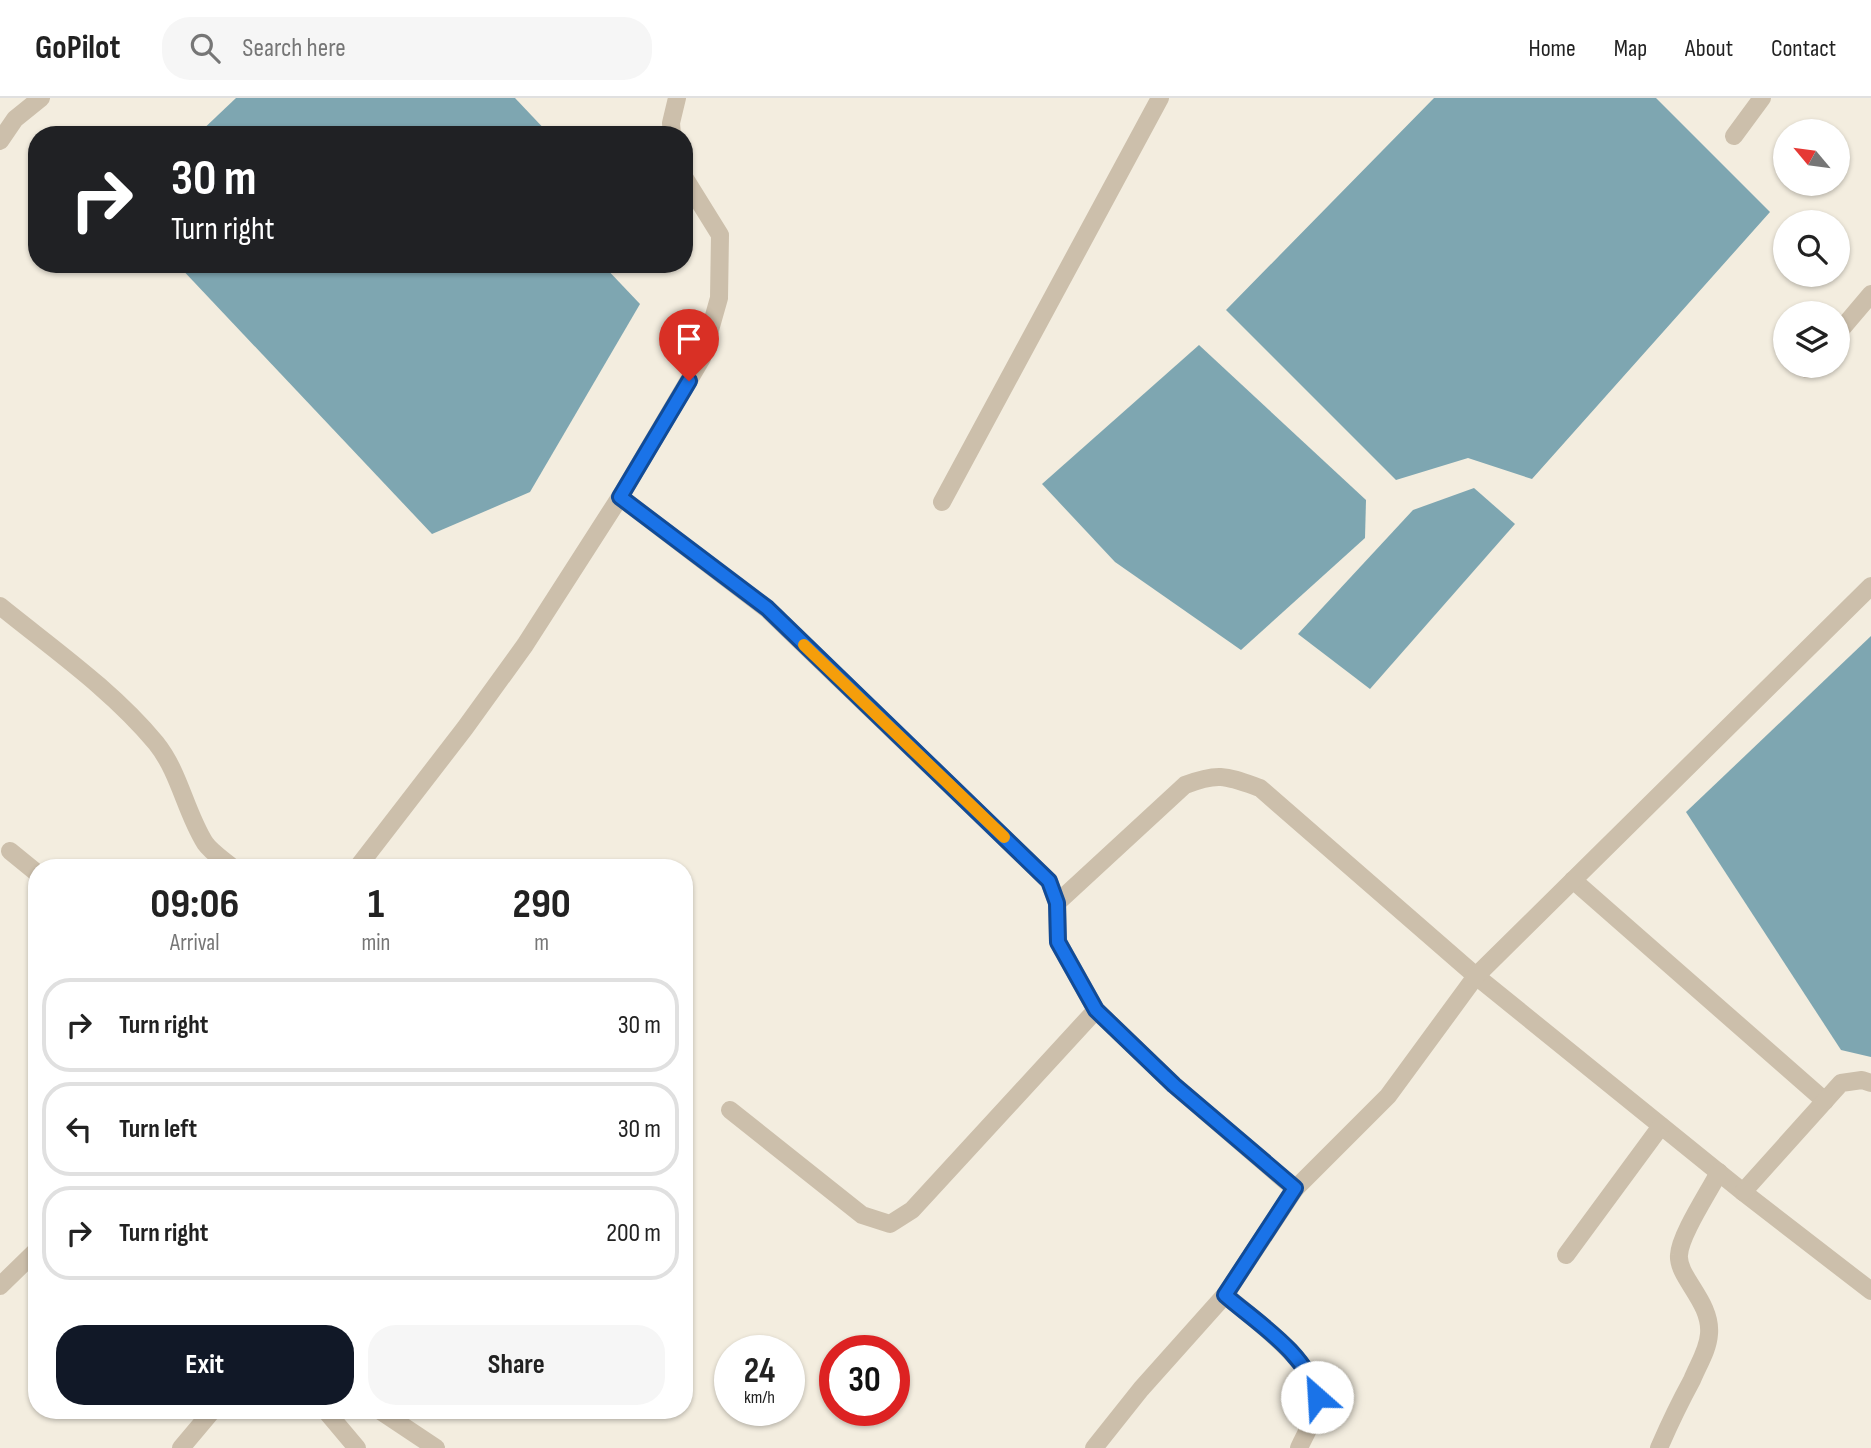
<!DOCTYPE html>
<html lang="en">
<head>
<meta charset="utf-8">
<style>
  body { margin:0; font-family:"Sofia Sans Condensed",sans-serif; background:#f6f6f6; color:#222; height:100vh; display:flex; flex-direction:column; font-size:26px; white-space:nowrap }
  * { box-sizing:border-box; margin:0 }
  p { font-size:23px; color:#767676 }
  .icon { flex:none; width:38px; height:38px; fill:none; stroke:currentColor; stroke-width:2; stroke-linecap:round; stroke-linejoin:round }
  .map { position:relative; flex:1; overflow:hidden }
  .panel { position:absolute; left:28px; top:761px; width:665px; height:560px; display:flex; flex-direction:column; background:#fff; border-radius:28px; box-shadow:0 2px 5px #0004 }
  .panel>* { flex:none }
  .banner { position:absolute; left:28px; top:28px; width:665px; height:147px; border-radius:28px; box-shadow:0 2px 5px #0004; background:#202124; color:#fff; overflow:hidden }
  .needle { width:46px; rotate:299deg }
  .tools { position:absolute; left:1773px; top:21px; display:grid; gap:14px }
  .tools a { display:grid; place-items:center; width:77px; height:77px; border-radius:50%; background:#fff; box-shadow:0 2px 5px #0004; font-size:35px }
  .speed { position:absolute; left:714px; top:1237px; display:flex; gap:14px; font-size:35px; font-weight:700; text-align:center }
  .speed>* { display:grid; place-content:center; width:91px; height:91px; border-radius:50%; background:#fff; box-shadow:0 2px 5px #0004; line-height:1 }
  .speed small { font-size:18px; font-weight:400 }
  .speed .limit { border:10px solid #d22; background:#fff; color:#111 }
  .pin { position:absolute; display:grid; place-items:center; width:60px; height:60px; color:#fff; margin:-72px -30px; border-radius:50% 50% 50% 0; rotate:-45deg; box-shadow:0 0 7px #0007 }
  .pin .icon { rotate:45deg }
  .me { position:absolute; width:77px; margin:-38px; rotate:334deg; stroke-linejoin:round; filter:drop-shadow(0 0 5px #0008) }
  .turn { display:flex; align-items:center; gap:24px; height:147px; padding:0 28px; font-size:32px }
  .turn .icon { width:91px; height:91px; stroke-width:2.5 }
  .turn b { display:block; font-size:49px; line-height:60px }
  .eta { display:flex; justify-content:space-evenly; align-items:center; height:119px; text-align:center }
  .eta b { font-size:42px; font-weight:700; line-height:49px }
  .primary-button { display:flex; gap:14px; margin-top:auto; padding:14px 28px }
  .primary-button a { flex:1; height:80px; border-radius:28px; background:#111827; color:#fff; font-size:28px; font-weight:700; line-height:80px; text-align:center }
  .primary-button a+a { background:#f6f6f6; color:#222 }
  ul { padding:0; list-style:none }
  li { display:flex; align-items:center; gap:21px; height:94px; margin:0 14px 10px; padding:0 14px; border:4px solid #e0e0e0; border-radius:28px }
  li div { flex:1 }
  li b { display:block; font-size:26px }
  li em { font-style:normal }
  header { display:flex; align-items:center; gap:42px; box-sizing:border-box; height:98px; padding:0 35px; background:#fff; border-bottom:2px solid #e0e0e0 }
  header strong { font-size:33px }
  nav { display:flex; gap:38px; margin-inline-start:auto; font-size:24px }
  .search { width:490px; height:63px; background:#f6f6f6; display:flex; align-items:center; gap:18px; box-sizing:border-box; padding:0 24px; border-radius:28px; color:#767676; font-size:26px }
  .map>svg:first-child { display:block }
  .water { fill:#7ea6b1 }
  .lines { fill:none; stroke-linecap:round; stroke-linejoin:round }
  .minor { stroke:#ccbfab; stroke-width:18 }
  .route-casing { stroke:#114b97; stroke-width:18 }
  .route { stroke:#1a73e8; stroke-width:12 }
  .slow { stroke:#f59e0b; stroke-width:12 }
</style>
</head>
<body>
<header>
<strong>GoPilot</strong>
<div class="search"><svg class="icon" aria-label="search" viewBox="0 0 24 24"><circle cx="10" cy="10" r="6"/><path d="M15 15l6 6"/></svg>Search here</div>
<nav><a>Home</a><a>Map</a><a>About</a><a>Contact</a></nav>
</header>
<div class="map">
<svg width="1871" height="1350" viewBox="0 0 1871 1350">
  <rect width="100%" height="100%" fill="#f3eddf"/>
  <g class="water">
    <polygon points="236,0 515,0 550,37 197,37"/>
    <polygon points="1434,0 1656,0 1770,114 1532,381 1468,360 1396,382 1226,212"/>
    <polygon points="177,166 602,166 640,206 530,394 432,436"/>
    <polygon points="1199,247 1366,402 1365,440 1241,552 1115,464 1042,386"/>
    <polygon points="1474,390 1515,426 1370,591 1298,536 1413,412"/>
    <polygon points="1871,538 1871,959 1841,952 1686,714"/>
  </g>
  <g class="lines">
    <g class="minor">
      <polyline points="672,37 671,25 677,0"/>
      <polyline points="1734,38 1762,0"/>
      <polyline points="0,43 15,21 41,0"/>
      <polyline points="1838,235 1871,196"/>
      <polyline points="1807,271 1809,268"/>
      <polyline points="620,399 767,511 1049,783 1057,805 1058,844 1096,912 1174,987 1295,1091 1225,1197 1141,1291 1094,1350"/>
      <polyline points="942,404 1160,0"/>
      <path d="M0 508C53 551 112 592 156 645 180 675 185 713 205 745 212 755 224 762 233 770"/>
      <polyline points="10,753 37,775"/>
      <polyline points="357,770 465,630 525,547 620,399 702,260 719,200 720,137 684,79"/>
      <polyline points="1573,782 1825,1003"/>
      <path d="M1057 805 1185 687C1219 674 1226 678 1260 690L1476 878 1743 1094 1871 1193"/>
      <polyline points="730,1012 862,1117 890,1126 912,1112 1096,912"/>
      <polyline points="1295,1091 1388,998 1476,878 1871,488"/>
      <polyline points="1743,1094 1841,985 1862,982 1871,985"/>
      <polyline points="1566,1157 1661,1028"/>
      <polyline points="0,1188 37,1152"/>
      <path d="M1225 1197C1249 1217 1317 1267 1317 1299 1317 1317 1306 1335 1299 1350"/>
      <polyline points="325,1312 357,1350"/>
      <polyline points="379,1312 436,1350"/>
      <polyline points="181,1350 213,1312"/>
      <path d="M1659 1350C1669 1327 1680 1304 1692 1282 1698 1267 1708 1252 1709 1236 1712 1204 1677 1179 1679 1157 1680 1137 1709 1094 1719 1074"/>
    </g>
  </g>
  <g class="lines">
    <defs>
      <path id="route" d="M689 283 620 399 767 510 1049 783 1057 805 1058 844 1096 912 1174 987 1295 1090 1225 1197C1257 1225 1307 1255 1317 1299"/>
    </defs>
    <use href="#route" class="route-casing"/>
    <use href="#route" class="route"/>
    <polyline class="slow" points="804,547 1004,739"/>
  </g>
</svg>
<div class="tools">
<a><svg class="needle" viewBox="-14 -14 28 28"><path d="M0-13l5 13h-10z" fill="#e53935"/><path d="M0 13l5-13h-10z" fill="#767676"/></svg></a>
<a><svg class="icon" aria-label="search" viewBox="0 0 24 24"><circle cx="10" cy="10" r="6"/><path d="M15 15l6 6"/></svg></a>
<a><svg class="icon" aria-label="layers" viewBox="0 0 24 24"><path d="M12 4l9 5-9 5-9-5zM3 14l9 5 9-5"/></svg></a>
</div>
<div class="speed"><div>24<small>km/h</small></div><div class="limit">30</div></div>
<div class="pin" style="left:689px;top:283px;background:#d93025"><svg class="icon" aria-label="arrive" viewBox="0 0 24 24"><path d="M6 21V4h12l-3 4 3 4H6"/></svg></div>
<svg class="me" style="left:1317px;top:1299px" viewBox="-20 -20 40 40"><circle r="19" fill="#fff"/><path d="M0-13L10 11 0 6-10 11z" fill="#1a73e8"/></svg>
<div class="banner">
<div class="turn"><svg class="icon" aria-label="right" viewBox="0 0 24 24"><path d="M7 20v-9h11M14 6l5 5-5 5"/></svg><div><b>30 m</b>Turn right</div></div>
</div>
<section class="panel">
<div class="eta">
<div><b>09:06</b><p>Arrival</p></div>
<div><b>1</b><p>min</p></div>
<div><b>290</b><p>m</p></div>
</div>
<ul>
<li><svg class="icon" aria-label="right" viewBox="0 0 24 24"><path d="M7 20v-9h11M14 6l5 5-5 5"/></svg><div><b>Turn right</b></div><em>30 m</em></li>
<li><svg class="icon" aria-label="left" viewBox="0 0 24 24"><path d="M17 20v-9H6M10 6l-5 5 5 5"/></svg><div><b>Turn left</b></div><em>30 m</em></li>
<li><svg class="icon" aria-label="right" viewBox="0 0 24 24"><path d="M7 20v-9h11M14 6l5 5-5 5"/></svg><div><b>Turn right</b></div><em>200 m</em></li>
</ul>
<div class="primary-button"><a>Exit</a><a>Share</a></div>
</section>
</div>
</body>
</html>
